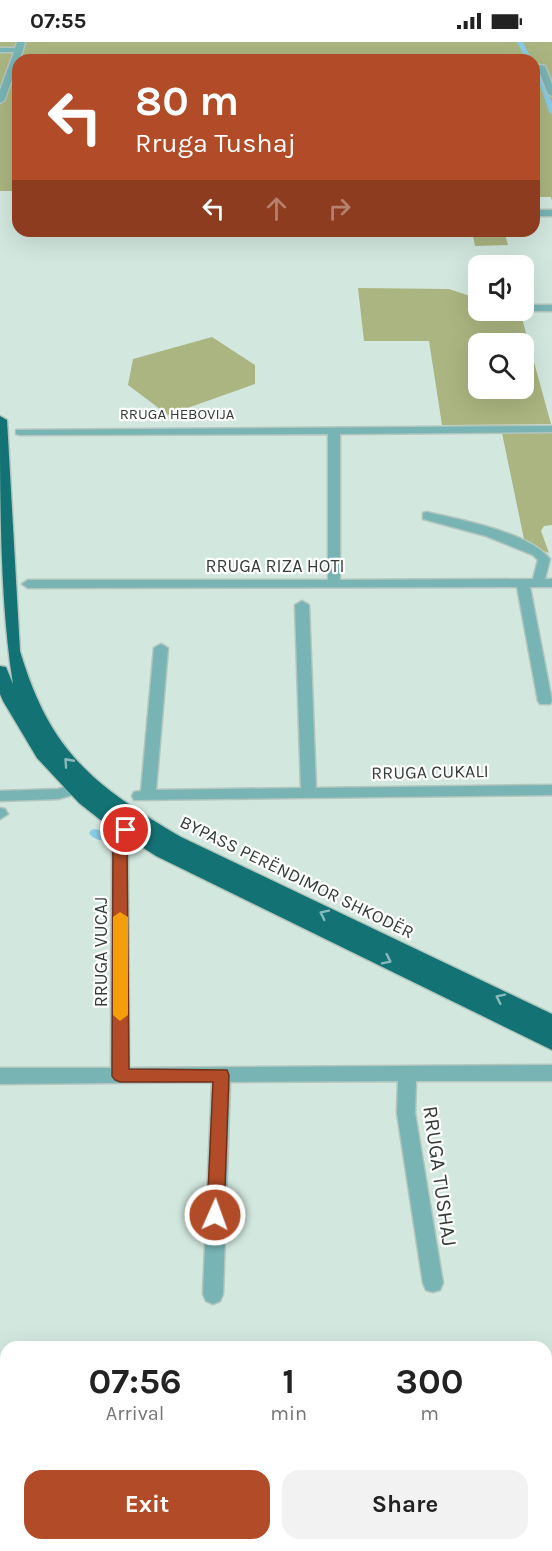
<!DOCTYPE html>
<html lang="en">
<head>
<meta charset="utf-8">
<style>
  body { margin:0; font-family:Karla,sans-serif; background:#f2f2f2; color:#222; height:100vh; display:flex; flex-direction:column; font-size:22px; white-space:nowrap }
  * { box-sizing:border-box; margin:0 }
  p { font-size:20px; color:#767676 }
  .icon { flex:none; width:33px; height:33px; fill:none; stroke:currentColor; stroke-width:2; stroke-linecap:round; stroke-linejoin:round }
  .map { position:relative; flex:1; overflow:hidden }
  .panel { position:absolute; left:0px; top:1299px; width:552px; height:210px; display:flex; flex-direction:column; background:#fff; border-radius:18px 18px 0 0; box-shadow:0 6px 24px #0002 }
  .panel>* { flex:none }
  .hud { position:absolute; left:12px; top:12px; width:528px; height:183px; border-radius:18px; box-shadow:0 6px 24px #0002; background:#b24b27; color:#fff; overflow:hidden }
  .fabs { position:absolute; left:468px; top:213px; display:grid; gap:12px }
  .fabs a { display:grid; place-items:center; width:66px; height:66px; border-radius:12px; background:#fff; box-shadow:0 6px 24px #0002; font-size:30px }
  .pin { position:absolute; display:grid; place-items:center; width:51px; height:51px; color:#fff; margin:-26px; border:3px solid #fff; border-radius:50%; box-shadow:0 2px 6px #0007 }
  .me { position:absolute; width:66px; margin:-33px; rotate:2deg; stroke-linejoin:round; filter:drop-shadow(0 0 4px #0008) }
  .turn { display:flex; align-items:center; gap:21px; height:126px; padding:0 24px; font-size:27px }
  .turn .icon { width:78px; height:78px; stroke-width:2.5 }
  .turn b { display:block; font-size:42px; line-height:51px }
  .lanes { display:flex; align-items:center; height:57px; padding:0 24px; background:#0003; justify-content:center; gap:30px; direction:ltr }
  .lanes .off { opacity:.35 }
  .eta { display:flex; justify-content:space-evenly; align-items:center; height:102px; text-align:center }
  .eta b { font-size:36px; font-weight:700; line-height:42px }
  .button { display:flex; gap:12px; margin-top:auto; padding:12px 24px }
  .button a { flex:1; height:69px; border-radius:18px; background:#b24b27; color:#fff; font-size:24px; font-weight:700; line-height:69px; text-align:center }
  .button a+a { background:#f2f2f2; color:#222 }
  .status { display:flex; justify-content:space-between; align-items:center; height:42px; padding:0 30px; background:#fff; direction:ltr }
  .status svg { height:16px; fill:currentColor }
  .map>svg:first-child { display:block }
  .green { fill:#abb581; fill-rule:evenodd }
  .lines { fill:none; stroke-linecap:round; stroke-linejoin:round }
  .canal { fill:#88cce4; fill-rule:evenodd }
  .minor-casing { stroke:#b2c6be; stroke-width:3 }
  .highway-casing { stroke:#b2c6be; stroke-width:3 }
  .minor { fill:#79b4b4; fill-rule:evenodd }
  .highway { fill:#137374; fill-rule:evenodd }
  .oneway { stroke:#89b9ba }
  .route { fill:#b24b27; stroke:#743119; stroke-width:1.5 }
  .slow { fill:#f59e0b }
  .labels { text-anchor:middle; stroke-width:4.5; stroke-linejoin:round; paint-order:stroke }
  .far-street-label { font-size:15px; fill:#343d39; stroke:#fff }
  .street-label { font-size:18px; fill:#343d39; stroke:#fff }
  .near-street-label { font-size:21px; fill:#343d39; stroke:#fff }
</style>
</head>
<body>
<div class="status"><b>07:55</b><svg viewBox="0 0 49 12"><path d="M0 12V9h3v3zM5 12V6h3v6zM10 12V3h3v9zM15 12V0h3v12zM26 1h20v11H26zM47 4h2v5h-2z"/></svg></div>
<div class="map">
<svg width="552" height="1509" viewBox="0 0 552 1509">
  <rect width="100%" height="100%" fill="#d2e8df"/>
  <g class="green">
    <polygon points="0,0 552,0 552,159 551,155 534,155 534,18 18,18 18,149 0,149"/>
    <polygon points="472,189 504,189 508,203 475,204"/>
    <path d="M358 246 449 247 470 254 474 268 520 269 551 382 442 383 429 299H364ZM478 302H524V346H478Z"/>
    <polygon points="212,295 255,323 255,342 168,373 128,343 133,317"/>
    <polygon points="552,390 552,483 544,484 541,489 549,511 525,502 502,391"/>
  </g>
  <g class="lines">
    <g class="canal">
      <polygon points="517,0 523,0 532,18 526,18"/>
      <polygon points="534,25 539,26 552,61 552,72 549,70"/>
      <path d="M95 787 105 790 113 789 119 793 117 796C107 799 96 801 89 791L91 788Z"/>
    </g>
    <defs>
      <g id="minor">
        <polygon points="17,0 25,0 23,8 4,59 0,61 0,48 14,10 0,10 0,6 15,6"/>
        <polygon points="534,22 545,24 552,42 552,54 548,52 538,26 534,26"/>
        <rect x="534" y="168" width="18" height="6"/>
        <polygon points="524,263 552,263 552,269 524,269 522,268"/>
        <path d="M552 384V390L340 392V538L533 537 538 518 533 513 486 494 423 477V471L427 470C460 478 529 490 550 517L545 537H552V545H530L552 659 550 662H540L538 659 517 545 28 546 22 542 28 538H328V392L20 393 16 392V388Z"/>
        <polygon points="302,559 309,563 316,746 552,743 552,753 134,758 132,754 134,750 141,749 154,606 161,602 168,606 156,748 301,746 295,563"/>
        <polygon points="74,742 81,747 79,751 58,757 0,759 0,749 58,747"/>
        <polygon points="0,766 5,767 8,772 0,777"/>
        <polygon points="126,782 134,788 128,802 129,1026 552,1023 552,1039 416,1039 415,1071 443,1241 440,1248 433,1250 426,1248 423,1241 397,1071 398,1039 230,1040 223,1252 220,1259 213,1262 206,1259 203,1252 212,1040 0,1042 0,1026 111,1026 112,802 121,784"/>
        <rect x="0" y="1408" width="6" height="22"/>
        <rect x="144" y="1503" width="22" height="6"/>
        <polygon points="211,1503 233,1503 234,1509 212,1509"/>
      </g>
      <path id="highway" d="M0 374 7 378 20 609C50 710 93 743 181 795L552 972V1008L156 814 103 780 79 761 37 716 3 659 0 652V624L6 625 13 642C0 561 0 458 0 374Z"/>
    </defs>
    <use href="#minor" class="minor-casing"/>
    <use href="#highway" class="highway-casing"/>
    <use href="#minor" class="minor"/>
    <use href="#highway" class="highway"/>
  </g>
  <defs><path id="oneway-chevron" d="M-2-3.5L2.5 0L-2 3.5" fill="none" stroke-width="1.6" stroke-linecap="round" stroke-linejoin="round" transform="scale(1.5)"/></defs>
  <g class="oneway">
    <use href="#oneway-chevron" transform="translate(68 720) rotate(-132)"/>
    <use href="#oneway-chevron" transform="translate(324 872) rotate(-154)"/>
    <use href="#oneway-chevron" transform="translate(387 918) rotate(26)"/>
    <use href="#oneway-chevron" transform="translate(500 956) rotate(-154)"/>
  </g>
  <polygon class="route" points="126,783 133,788 127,802 129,1027 227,1028 229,1033 224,1173 222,1179 215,1181 209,1179 207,1173 213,1040 120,1040 115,1038 112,1034 113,802 121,785"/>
  <polygon class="slow" points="120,870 128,875 128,973 120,979 113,973 113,875"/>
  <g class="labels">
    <g class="far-street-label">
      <text x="177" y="377">RRUGA HEBOVIJA</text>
    </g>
    <g class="street-label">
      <text x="275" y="530">RRUGA RIZA HOTI</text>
      <text transform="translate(430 730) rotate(-1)" y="6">RRUGA CUKALI</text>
      <text transform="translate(297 835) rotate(26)" y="6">BYPASS PERËNDIMOR SHKODËR</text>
      <text transform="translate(101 910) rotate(-90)" y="6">RRUGA VUCAJ</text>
    </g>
    <g class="near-street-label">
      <text transform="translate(440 1134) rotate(82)" y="7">RRUGA TUSHAJ</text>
    </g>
  </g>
</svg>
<div class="fabs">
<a><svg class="icon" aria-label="sound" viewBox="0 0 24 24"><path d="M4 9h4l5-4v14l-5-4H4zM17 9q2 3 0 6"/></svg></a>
<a><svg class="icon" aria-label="search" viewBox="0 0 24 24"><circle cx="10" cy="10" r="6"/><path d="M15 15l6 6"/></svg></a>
</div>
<div class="pin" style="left:126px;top:788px;background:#d93025"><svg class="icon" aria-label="arrive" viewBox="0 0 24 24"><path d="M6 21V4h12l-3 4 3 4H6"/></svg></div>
<svg class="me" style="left:215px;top:1173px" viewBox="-20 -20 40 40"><circle r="17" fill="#b24b27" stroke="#fff" stroke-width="3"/><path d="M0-11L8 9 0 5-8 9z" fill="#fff"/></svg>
<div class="hud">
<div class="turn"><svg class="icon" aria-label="left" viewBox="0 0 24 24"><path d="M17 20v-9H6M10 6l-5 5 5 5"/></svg><div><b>80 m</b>Rruga Tushaj</div></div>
<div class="lanes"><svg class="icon" aria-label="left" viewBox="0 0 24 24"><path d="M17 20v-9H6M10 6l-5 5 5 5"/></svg><svg class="icon off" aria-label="ahead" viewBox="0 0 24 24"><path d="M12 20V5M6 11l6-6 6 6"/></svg><svg class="icon off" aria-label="right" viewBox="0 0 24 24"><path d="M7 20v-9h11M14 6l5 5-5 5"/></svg></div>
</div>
<section class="panel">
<div class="eta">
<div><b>07:56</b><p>Arrival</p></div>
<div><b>1</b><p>min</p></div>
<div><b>300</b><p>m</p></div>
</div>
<div class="button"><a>Exit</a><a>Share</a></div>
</section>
</div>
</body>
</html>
